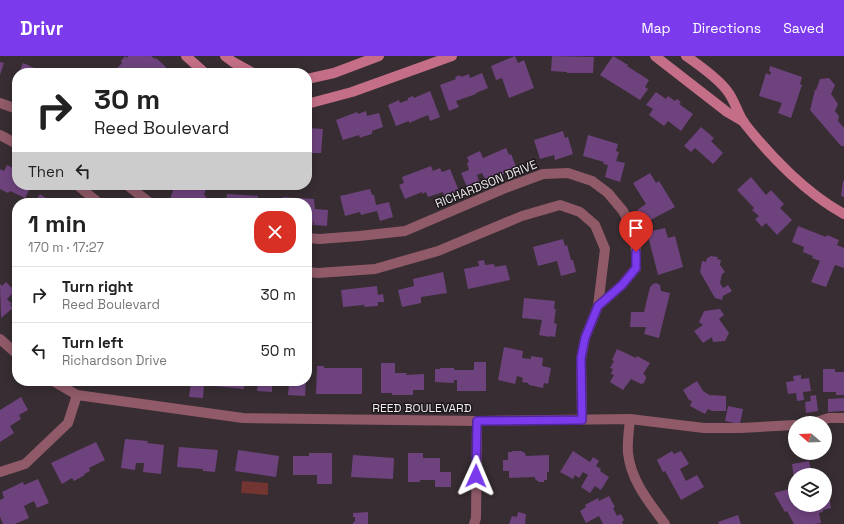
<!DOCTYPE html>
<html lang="en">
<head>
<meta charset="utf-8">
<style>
  body { margin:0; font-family:"Space Grotesk",sans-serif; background:#f2f2f2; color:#222; height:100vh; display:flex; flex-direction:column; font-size:15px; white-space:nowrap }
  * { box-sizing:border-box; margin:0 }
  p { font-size:13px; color:#767676 }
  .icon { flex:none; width:22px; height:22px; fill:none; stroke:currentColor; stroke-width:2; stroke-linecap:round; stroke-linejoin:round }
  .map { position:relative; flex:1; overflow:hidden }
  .panel { position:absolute; left:12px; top:142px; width:300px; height:188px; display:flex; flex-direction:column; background:#fff; border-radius:16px; box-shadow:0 2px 10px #0003 }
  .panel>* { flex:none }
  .banner { position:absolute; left:12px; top:12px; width:300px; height:122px; border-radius:16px; box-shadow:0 2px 10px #0003; background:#fff; color:#222; overflow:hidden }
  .needle { width:26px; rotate:289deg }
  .tools { position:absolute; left:788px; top:360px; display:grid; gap:8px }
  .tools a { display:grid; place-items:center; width:44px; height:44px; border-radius:50%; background:#fff; box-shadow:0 2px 10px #0003; font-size:20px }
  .pin { position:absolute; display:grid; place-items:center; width:34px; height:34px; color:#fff; margin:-41px -17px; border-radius:50% 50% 50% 0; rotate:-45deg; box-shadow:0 0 4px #0007 }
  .pin .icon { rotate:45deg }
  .me { position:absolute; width:44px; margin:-22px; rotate:1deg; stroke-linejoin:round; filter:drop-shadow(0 0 3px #0008) }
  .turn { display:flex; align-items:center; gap:14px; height:84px; padding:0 16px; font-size:18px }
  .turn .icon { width:52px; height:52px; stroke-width:2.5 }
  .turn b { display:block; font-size:28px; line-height:34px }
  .then { display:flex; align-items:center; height:38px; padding:0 16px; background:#0003; gap:8px; font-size:15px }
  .round { display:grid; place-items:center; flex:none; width:42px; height:42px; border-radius:16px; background:#f2f2f2 }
  .headline { display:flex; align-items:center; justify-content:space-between; height:68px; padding:0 16px }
  h1 { font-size:24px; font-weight:600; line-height:30px }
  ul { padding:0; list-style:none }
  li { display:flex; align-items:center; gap:12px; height:56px; padding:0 16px; border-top:1px solid #e0e0e0 }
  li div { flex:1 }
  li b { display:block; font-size:15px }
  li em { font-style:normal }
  header { display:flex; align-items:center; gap:24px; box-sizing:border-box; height:56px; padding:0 20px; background:#7c3aed; color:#fff }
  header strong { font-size:19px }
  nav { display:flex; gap:22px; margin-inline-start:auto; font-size:14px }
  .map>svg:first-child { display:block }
  .green { fill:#723531 }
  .building { fill:#6e437d }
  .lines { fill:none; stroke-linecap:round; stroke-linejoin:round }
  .street { stroke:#905a68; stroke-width:10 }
  .secondary { stroke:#c46f87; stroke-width:10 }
  .route-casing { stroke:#51269a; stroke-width:10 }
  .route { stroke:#7c3aed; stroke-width:7 }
  .labels { text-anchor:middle; stroke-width:3; stroke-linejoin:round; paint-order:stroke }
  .street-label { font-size:12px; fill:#f2ebef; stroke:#1b171a }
</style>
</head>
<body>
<header>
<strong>Drivr</strong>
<nav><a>Map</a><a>Directions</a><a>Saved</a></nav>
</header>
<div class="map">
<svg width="844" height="468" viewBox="0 0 844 468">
  <rect width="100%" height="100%" fill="#372d33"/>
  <polygon class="green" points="242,425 268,427 268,439 241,437"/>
  <g class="building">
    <polygon points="125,0 127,2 128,0 151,0 155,3 156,2 166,11 160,17 142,17 143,16 142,14 139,17 120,17 121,15 117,12 122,7 121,5"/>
    <polygon points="515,0 518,7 524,4 534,32 509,42 502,22 496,24 491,10"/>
    <polygon points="552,0 594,1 593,17 567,17 567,16 551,15"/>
    <polygon points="613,0 628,9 627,10 649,24 645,31 648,33 640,44 600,19"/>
    <polygon points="0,6 4,7 0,19"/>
    <polygon points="23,7 46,17 19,17"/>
    <polygon points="770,10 802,21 800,28 802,29 791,62 778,57 782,47 759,40 766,17 770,19 771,16 769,15"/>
    <polygon points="482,17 488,32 476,37 476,38 456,45 459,51 449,55 440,29 456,23 455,21 460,19 461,21 469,18 470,22"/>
    <polygon points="829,22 835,29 831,38 838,48 835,55 839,60 838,65 844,72 844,90 841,90 810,54 815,34 816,34 820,23"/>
    <polygon points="430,35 440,61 430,65 428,59 409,67 409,65 396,70 388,49 399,44 400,47 408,44 408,42 413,40 414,42"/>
    <polygon points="656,36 666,43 668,40 675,45 677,43 681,46 679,48 693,58 681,75 668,65 664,70 649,59 653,53 646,49"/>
    <polygon points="366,55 367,60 379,57 383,71 372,75 372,78 362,81 360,82 359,79 343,84 336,64 357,56 358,58"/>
    <polygon points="701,71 714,82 711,85 723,97 713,108 695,92 691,96 684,90"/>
    <polygon points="308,72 323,73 321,97 309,97 309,99 307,99"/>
    <polygon points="563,75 565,82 568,81 573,98 555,104 554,99 540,103 534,84"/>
    <polygon points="588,79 618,88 616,95 619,96 616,105 625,107 620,126 605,121 608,109 603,108 604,106 583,100"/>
    <polygon points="506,92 509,99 511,98 517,113 499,120 498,118 485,123 482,117 477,119 479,125 467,131 461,117 469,114 467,107 469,106 467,101 480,95 483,102"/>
    <polygon points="7,109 17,114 17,129 32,129 25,142 10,135 8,137 0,133 0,113 4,115"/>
    <polygon points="431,110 433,115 440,112 442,116 450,113 459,135 444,140 443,136 428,141 426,136 422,138 422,136 405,143 399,129 404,127 402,121"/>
    <polygon points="650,117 656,127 659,125 675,151 645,167 637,154 646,148 633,127"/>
    <polygon points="751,121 766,139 771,134 784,148 780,152 792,164 777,179 766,167 762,171 755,163 759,160 752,154 754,152 737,134"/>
    <polygon points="843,125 844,125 844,141 841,140"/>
    <polygon points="144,129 153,129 149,133"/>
    <polygon points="175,129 195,129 206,132 204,139 206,140 205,143 217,147 183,147 170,143"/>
    <polygon points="370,133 372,139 374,139 376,149 389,146 393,161 380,165 377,155 361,159 360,156 345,160 340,140"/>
    <polygon points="40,138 53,147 34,147"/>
    <polygon points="227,138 258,140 258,147 226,147"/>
    <polygon points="283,141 314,143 315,153 328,154 327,170 314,169 314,166 313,166 313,169 307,169 307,147 283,147"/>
    <polygon points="798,170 826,181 827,179 839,184 837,189 844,192 844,212 835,209 826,231 811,226 820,205 812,202 813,200 803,196 804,191 792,186"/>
    <polygon points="665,172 668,182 675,180 683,211 658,219 647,176"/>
    <polygon points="563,183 565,190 567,189 571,204 573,204 576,216 561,220 557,205 538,210 533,191"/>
    <polygon points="710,200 718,201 717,203 721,204 720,209 725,216 722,218 720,227 723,232 728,229 732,235 723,240 722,244 715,242 700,216 702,205 706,206 707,202 710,201"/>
    <polygon points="484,204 485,209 494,208 495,211 506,209 510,224 468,233 464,213 479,210 478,205"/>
    <polygon points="443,216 447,237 421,241 421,247 402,251 398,234 414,230 413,223"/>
    <polygon points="6,226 15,235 7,243 12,248 10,249 13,252 1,262 0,228 2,230"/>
    <polygon points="656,227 660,229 661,235 670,237 659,282 644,278 646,271 630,271 631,256 644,256 650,231 653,228"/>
    <polygon points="377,230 378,239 383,238 384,246 378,246 378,250 364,251 364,248 363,249 343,251 341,234"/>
    <polygon points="524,242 555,245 554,253 556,253 554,267 557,268 555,281 550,280 550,281 539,279 542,264 522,262"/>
    <polygon points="720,253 724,259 719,263 729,277 725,285 713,286 712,281 703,287 694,275 703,269 699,266 704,255"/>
    <polygon points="504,291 523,295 522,302 531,303 531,300 543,302 542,310 551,312 548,328 544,327 543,332 529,329 528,327 522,326 523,322 517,320 515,328 498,324"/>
    <polygon points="617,293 636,302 637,300 650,307 643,318 645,319 646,322 644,327 641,328 631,323 623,334 610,326 614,319 611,318 613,313 610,312 614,305 612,304"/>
    <polygon points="474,306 486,306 486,335 457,335 457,324 454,324 454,327 435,326 435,313 440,313 440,312 454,312 454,314 474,314"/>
    <polygon points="381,307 395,307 395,317 407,317 406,319 424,318 424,334 413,334 413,339 392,339 392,337 381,337"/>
    <polygon points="317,310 324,310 324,312 362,312 362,338 316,338"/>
    <polygon points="823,313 835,313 835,316 844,316 844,339 836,339 836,336 823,336"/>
    <polygon points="801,319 801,323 809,322 811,335 803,336 804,344 797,345 796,337 788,338 786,326 794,325 793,320"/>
    <polygon points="191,325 244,325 244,333 204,329 203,342 189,341"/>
    <polygon points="258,325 272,325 272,336 257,335"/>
    <polygon points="283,325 306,325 305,340 288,339 289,327 283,326"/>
    <polygon points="697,325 703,335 711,340 711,339 726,340 726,355 712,355 708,353 705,358 690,350 692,345 689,344 683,334"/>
    <polygon points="816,339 818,355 806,357 805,346 811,345 810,340"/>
    <polygon points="21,341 28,354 19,359 21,363 10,370 14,377 0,386 0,354"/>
    <polygon points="844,342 844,355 828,356 828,343"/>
    <polygon points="728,350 743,353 740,368 725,365"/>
    <polygon points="125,383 148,385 147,387 164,389 161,418 143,416 144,407 136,407 135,414 121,412"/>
    <polygon points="96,386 105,404 89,412 90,415 84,418 85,419 74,425 72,422 62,428 51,407"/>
    <polygon points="179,391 218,394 215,416 203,415 203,413 177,411"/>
    <polygon points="238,394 279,400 276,421 235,415"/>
    <polygon points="512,395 521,395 525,397 526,400 549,399 549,416 547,416 547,424 544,424 544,426 539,426 535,423 535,421 509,422 509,415 503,415 503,404 508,404 508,396 512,396"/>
    <polygon points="573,395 590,406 593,401 599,405 596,410 601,413 600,415 609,421 601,434 595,430 590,437 581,431 588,419 583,416 579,422 575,419 573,423 560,416"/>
    <polygon points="672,395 674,398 681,395 689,408 680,413 686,425 697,419 704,431 681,444 665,415 663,416 657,404"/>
    <polygon points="309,397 332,397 332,428 317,428 317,419 293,419 293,400 309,400"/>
    <polygon points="408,397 423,397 423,402 440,402 440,416 451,416 451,431 435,431 435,424 420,424 420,426 408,426"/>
    <polygon points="353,399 394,402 393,423 351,421"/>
    <polygon points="809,405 812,419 795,419 794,423 792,408"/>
    <polygon points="38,423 49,447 37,452 34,445 24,450 29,462 15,468 3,468 0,461 0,444 4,442 2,436 23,426 24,429"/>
    <polygon points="789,433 791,436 793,434 795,438 795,449 825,449 825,439 829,439 831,452 823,454 823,456 819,457 821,467 815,468 794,468 787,455 785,456 774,437"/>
    <polygon points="609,440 615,451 613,452 617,460 621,458 624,464 622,466 623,468 603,468 599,460 586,467 580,455 586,451 585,449 598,442 599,445"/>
    <polygon points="368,456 368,468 353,468 353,466 355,466 355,461 353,461 353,457"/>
    <polygon points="518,456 526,458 525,468 509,468 512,460 517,461"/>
    <polygon points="738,459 741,468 719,468 718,466"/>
  </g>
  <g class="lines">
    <g class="street">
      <polyline points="0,47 17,53"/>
      <polyline points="0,79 17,88"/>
      <polyline points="77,129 99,147"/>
      <polyline points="127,129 150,147"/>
      <polyline points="307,182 320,183 359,180 405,175 508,131 543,118 568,117 592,125 608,137 623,155 634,175 636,196 636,212 622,229 598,250"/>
      <polyline points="307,216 318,217 375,213 438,195 522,160 560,149 580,156 595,169 605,193 598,250 585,282 581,303 582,364"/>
      <polyline points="0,283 17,298"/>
      <polyline points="53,325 77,339 243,362 477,365 630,363 704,372 741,372 795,369"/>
      <path d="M630 363C629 374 627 387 628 397 631 425 649 446 665 468"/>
      <polyline points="813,367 829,362 844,362"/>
      <polyline points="0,416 25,408 68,367 77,339"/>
      <polyline points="474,468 476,462 477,365"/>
    </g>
    <g class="secondary">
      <polyline points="186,0 205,17"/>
      <polyline points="225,0 233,6 253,17"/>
      <polyline points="655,0 727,56 744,66"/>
      <path d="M686 0C699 9 719 23 728 36 735 45 738 59 745 68 771 101 807 138 844 158"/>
      <polyline points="307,23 334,17 379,0"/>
      <polyline points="307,48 352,36 452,0"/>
    </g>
  </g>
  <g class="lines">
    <defs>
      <polyline id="route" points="476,420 477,365 582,364 581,302 585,282 598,250 622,229 636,212 636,196"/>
    </defs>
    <use href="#route" class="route-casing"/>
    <use href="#route" class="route"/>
  </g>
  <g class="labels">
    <g class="street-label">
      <text transform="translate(486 128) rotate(-22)" y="4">RICHARDSON DRIVE</text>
      <text x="422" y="356">REED BOULEVARD</text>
    </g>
  </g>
</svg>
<div class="tools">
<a><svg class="needle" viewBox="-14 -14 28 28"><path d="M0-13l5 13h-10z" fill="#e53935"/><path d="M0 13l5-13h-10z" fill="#767676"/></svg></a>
<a><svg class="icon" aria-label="layers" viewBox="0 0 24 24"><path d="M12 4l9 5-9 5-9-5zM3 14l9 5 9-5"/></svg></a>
</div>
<div class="pin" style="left:636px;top:196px;background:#d93025"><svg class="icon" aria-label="arrive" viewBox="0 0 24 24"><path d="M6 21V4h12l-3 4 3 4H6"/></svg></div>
<svg class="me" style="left:476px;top:420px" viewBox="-20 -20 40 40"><path d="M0-17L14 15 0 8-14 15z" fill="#7c3aed" stroke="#fff" stroke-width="4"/></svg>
<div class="banner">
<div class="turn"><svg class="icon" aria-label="right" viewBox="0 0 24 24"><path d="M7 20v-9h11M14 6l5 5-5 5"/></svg><div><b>30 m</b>Reed Boulevard</div></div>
<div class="then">Then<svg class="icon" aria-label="left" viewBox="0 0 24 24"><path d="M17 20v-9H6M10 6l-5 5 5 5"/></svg></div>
</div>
<section class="panel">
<div class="headline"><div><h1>1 min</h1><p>170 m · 17:27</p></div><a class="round" style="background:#d93025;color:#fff"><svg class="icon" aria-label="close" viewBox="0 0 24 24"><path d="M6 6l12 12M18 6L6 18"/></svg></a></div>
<ul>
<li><svg class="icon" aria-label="right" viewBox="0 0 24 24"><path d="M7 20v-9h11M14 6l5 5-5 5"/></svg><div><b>Turn right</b><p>Reed Boulevard</p></div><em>30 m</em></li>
<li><svg class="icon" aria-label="left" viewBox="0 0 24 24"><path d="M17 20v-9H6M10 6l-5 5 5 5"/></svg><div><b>Turn left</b><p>Richardson Drive</p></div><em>50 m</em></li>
</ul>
</section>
</div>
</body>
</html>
